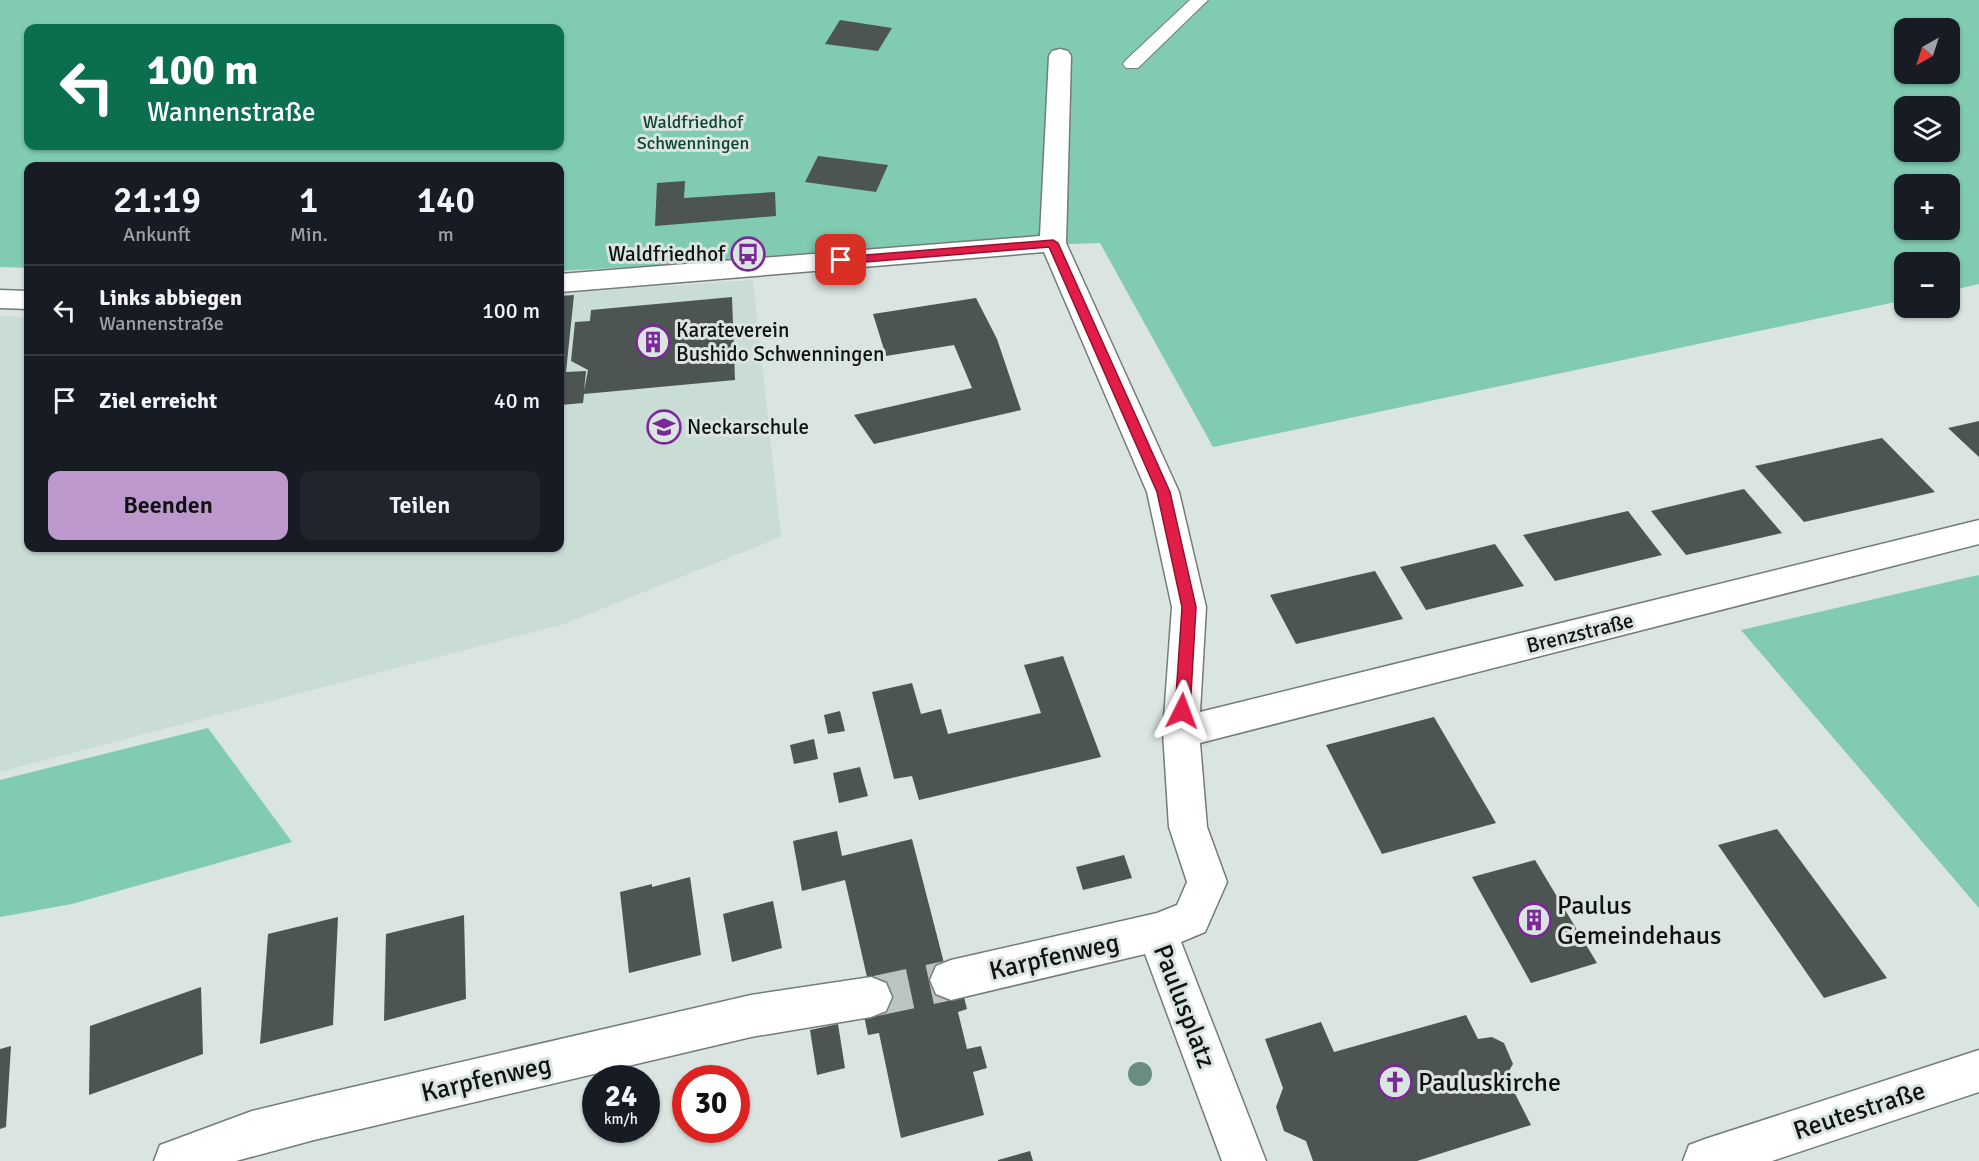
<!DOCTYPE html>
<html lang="de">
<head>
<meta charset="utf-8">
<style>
  body { margin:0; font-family:Signika,sans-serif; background:#20242c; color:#f1f3f6; height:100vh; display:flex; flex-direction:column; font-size:22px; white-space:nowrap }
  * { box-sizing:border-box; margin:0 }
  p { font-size:20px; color:#9ea1a6 }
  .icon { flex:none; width:33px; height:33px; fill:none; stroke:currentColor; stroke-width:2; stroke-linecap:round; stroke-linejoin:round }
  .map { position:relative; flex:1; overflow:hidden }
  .panel { position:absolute; left:24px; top:162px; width:540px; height:390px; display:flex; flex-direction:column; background:#171b24; border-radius:12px; box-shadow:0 2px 4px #0004 }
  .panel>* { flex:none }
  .banner { position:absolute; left:24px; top:24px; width:540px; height:126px; border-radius:12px; box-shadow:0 2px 4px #0004; background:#0b6e4f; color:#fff; overflow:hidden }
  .needle { width:39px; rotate:219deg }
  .fabs { position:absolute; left:1894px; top:18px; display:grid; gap:12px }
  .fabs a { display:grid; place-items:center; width:66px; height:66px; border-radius:12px; background:#171b24; box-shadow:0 2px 4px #0004; font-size:30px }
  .speed { position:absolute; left:582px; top:1065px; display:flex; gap:12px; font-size:30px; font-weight:700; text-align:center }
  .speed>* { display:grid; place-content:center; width:78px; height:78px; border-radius:50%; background:#171b24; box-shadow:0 2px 4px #0004; line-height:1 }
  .speed small { font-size:15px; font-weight:400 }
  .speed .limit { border:9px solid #d22; background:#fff; color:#111 }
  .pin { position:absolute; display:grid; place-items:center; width:51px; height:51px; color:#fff; margin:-26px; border-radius:12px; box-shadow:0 3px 9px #0006 }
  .me { position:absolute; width:66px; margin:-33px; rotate:3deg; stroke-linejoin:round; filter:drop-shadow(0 0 4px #0008) }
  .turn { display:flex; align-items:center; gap:21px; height:126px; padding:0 24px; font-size:27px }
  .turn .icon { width:78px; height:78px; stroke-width:2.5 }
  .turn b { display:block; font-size:42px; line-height:51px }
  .eta { display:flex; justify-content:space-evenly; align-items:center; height:102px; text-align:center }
  .eta b { font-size:36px; font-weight:600; line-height:42px }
  .action { display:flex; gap:12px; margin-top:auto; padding:12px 24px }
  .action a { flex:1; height:69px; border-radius:12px; background:#bc98cc; color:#111; font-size:24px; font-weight:600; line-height:69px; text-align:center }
  .action a+a { background:#20242c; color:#f1f3f6 }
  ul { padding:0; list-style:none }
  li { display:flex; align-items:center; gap:18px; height:90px; padding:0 24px; border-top:2px solid #363941 }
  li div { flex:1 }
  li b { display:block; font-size:22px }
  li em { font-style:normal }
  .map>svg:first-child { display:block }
  .built { fill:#caddd5 }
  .green { fill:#81cbb1; fill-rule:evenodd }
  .building { fill:#4c5551 }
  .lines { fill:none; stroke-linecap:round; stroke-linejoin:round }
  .minor-tunnel { stroke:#bcc4c1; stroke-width:40; stroke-dasharray:40 20; stroke-linecap:butt }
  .service-casing { stroke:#737c78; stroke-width:2 }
  .minor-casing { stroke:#737c78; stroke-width:3 }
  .service { fill:#fff; fill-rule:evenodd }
  .minor { fill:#fff; fill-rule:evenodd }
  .tree { fill:#698d82 }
  .route { fill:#e11d48; stroke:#92132f; stroke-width:1.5 }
  .labels { text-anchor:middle; stroke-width:6; stroke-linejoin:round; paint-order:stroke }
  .far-park-label { font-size:18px; fill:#0c4535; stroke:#dae4e0 }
  .poi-label { font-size:21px; fill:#0f1211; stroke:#dae4e0; text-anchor:start }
  .street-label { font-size:21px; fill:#0f1211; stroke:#dae4e0 }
  .near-poi-label { font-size:26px; fill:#0f1211; stroke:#dae4e0; text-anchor:start }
  .near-street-label { font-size:26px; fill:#0f1211; stroke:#dae4e0 }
</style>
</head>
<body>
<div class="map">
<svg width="1979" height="1161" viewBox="0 0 1979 1161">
  <rect width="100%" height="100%" fill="#dae4e0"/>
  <polygon class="built" points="753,280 781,537 564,624 0,772 0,316 28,317 28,548 560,548 560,293"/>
  <g class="green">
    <path d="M0 0H1979V284L1950 291V262H1905V300L1213 447 1100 243 1006 246 560 271V166H28V268L0 267ZM28 28H560V146H28ZM1905 28H1950V74H1905ZM1905 106H1950V152H1905ZM1905 184H1950V230H1905Z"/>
    <polygon points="1978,575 1979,576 1979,908 1741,630"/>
    <polygon points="208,728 292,842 72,904 0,917 0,780"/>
  </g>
  <g class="building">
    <polygon points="840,20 892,28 878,51 825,44"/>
    <polygon points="818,156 888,165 876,192 805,182"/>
    <polygon points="685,181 684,198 775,192 776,216 655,226 657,183"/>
    <polygon points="574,295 566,372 586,371 584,391 588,370 571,361 575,322 590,321 591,310 732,297 735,380 584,394 583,403 560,405 560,296"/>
    <polygon points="976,298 997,339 1021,410 874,444 854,415 972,388 954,345 886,356 873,314"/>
    <polygon points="1979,421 1979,457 1948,428"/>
    <polygon points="1882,438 1935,492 1804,522 1755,466"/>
    <polygon points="1744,489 1782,533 1686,555 1651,511"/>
    <polygon points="1628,511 1662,555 1555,581 1523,535"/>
    <polygon points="1495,544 1524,586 1426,610 1400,567"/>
    <polygon points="1375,571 1403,619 1296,644 1270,595"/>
    <polygon points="1063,656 1101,757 919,800 912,776 894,779 872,692 912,683 921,714 941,709 948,734 1041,713 1024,665"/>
    <polygon points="840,711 845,731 828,734 824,715"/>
    <polygon points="1434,717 1496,823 1382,854 1326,745"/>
    <polygon points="814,739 818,759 794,764 790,745"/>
    <polygon points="860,767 868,796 839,803 833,773"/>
    <polygon points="1777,829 1887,978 1824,998 1718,845"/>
    <polygon points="837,831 842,856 912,839 945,967 963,993 967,1009 958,1012 967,1049 981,1046 987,1068 973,1072 984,1115 901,1138 879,1033 868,1035 863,1011 869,986 845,880 802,891 793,841"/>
    <polygon points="1124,855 1132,878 1083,890 1076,867"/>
    <polygon points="1535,860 1597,963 1531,983 1472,877"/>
    <polygon points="690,877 701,955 629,973 620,892 652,884 652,887"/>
    <polygon points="773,901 782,948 732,962 723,914"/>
    <polygon points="464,915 466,999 384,1021 386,934"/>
    <polygon points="338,917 333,1025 260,1044 268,934"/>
    <polygon points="201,987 203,1054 89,1095 90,1026"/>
    <polygon points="1466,1015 1478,1039 1492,1037 1504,1043 1513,1064 1506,1076 1531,1125 1417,1161 1313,1161 1306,1141 1284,1131 1276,1107 1283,1088 1265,1039 1321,1022 1334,1052"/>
    <polygon points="838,1024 845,1068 817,1075 810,1030"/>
    <polygon points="11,1046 6,1127 0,1129 0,1049"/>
    <polygon points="1030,1151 1033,1161 998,1161 998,1160"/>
  </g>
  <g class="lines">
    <polyline class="minor-tunnel" points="871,997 951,980"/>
    <defs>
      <polygon id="service" points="1190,0 1208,0 1138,68 1126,68 1123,64 1126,60"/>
      <g id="minor">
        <polygon points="1060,49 1068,51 1071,56 1066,243 1179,492 1206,607 1200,712 1979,520 1979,544 1200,743 1207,827 1227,882 1205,932 1181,942 1266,1161 1222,1161 1145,954 951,1000 936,994 930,980 936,966 951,960 1157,913 1177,905 1187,882 1169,827 1163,732 1172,607 1147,492 1044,252 560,292 560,274 1040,236 1049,56 1052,51"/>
        <polygon points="0,290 28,291 28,309 0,308"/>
        <polygon points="871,977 886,983 892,997 886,1011 871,1017 751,1037 314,1140 236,1161 154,1161 160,1145 252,1111 314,1096 751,995"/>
        <polygon points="1979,1050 1979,1092 1772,1161 1683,1161 1689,1145 1705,1139"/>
      </g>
    </defs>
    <use href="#service" class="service-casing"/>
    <use href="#minor" class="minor-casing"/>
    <use href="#service" class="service"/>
    <use href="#minor" class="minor"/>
  </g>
  <circle class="tree" cx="1140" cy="1074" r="12"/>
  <polygon class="route" points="1053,240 1058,243 1170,492 1196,607 1190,711 1188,716 1182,718 1177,716 1175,711 1182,607 1157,492 1049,247 841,264 836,260 841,257"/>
  <defs>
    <symbol id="bus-ring" viewBox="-11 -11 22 22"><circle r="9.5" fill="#dae4e0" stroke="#7b2898" stroke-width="1.5"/><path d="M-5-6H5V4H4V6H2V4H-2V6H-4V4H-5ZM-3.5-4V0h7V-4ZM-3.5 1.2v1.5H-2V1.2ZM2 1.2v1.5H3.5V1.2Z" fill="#7b2898"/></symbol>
    <symbol id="building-ring" viewBox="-11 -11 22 22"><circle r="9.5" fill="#dae4e0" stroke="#7b2898" stroke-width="1.5"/><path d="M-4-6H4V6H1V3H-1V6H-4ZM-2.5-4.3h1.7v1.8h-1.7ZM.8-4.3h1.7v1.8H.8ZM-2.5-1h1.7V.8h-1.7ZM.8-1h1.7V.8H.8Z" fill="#7b2898"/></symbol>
    <symbol id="school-ring" viewBox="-11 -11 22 22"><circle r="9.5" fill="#dae4e0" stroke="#7b2898" stroke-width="1.5"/><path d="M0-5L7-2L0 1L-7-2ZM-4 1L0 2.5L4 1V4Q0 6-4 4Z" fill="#7b2898"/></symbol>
    <symbol id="church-ring" viewBox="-11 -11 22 22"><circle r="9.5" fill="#dae4e0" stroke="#7b2898" stroke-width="1.5"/><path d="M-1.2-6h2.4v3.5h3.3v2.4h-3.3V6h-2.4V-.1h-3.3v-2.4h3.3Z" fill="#7b2898"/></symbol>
  </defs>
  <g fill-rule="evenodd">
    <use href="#bus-ring" x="729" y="235" width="38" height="38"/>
    <use href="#building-ring" x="634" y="323" width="38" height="38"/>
    <use href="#school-ring" x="645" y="408" width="38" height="38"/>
    <use href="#building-ring" x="1515" y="901" width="38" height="38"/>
    <use href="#church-ring" x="1376" y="1063" width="38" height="38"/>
  </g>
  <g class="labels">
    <g class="far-park-label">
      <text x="693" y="128">Waldfriedhof<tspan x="693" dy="21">Schwenningen</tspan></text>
    </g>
    <g class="poi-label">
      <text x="725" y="261" text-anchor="end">Waldfriedhof</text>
      <text x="676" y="337">Karateverein<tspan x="676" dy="24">Bushido Schwenningen</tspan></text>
      <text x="687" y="434">Neckarschule</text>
    </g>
    <g class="street-label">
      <text transform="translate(1580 633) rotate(-14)" y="7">Brenzstraße</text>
    </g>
    <g class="near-poi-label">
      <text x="1557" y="914">Paulus<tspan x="1557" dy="30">Gemeindehaus</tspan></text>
      <text x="1418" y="1091">Pauluskirche</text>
    </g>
    <g class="near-street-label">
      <text transform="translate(1054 956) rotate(-13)" y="9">Karpfenweg</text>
      <text transform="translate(1185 1006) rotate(69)" y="9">Paulusplatz</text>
      <text transform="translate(486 1078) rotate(-13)" y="9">Karpfenweg</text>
      <text transform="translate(1859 1110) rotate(-18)" y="9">Reutestraße</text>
    </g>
  </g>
</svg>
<div class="fabs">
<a><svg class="needle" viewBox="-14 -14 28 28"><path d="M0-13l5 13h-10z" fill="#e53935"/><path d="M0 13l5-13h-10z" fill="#9ea1a6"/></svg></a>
<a><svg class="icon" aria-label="layers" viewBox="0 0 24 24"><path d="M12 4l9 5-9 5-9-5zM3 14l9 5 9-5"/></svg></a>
<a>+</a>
<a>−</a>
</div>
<div class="speed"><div>24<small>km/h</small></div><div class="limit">30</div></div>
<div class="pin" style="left:841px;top:260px;background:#d93025"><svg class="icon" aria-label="arrive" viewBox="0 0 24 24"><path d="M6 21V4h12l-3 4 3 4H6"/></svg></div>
<svg class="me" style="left:1182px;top:711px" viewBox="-20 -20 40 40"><path d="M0-17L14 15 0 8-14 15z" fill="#e11d48" stroke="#fff" stroke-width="4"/></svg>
<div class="banner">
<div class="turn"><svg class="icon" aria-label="left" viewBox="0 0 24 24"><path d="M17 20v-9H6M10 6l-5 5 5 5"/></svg><div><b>100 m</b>Wannenstraße</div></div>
</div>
<section class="panel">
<div class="eta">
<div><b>21:19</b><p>Ankunft</p></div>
<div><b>1</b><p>Min.</p></div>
<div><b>140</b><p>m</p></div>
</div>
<ul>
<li><svg class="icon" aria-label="left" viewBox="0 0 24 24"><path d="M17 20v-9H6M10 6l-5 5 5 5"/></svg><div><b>Links abbiegen</b><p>Wannenstraße</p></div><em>100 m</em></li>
<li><svg class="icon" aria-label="arrive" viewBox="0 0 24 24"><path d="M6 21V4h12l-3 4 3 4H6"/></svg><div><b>Ziel erreicht</b></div><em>40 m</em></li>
</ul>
<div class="action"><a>Beenden</a><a>Teilen</a></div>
</section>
</div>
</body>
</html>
